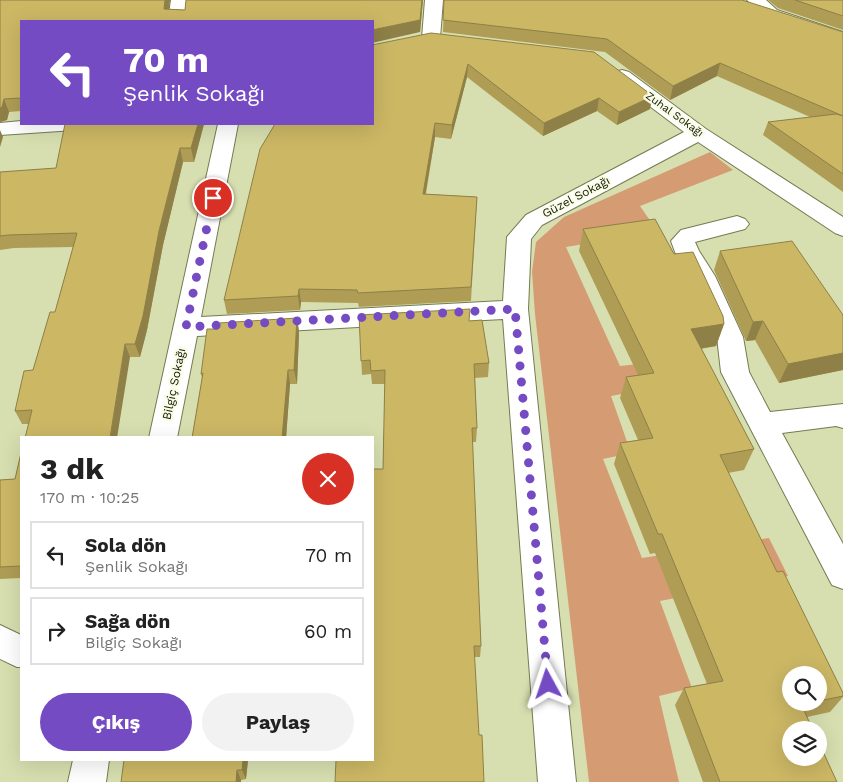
<!DOCTYPE html>
<html lang="tr">
<head>
<meta charset="utf-8">
<style>
  body { margin:0; font-family:"Work Sans",sans-serif; background:#f2f2f2; color:#222; height:100vh; display:flex; flex-direction:column; font-size:19px; white-space:nowrap }
  * { box-sizing:border-box; margin:0 }
  p { font-size:16px; color:#767676 }
  .icon { flex:none; width:28px; height:28px; fill:none; stroke:currentColor; stroke-width:2; stroke-linecap:round; stroke-linejoin:round }
  .map { position:relative; flex:1; overflow:hidden }
  .panel { position:absolute; left:20px; top:436px; width:354px; height:325px; display:flex; flex-direction:column; background:#fff; border-radius:0px; box-shadow:0 5px 20px #0002 }
  .panel>* { flex:none }
  .banner { position:absolute; left:20px; top:20px; width:354px; height:105px; border-radius:0px; box-shadow:0 5px 20px #0002; background:#754bc4; color:#fff; overflow:hidden }
  .controls { position:absolute; left:782px; top:666px; display:grid; gap:10px }
  .controls a { display:grid; place-items:center; width:45px; height:45px; border-radius:50%; background:#fff; box-shadow:0 5px 20px #0002; font-size:25px }
  .pin { position:absolute; display:grid; place-items:center; width:42px; height:42px; color:#fff; margin:-21px; border:2px solid #fff; border-radius:50%; box-shadow:0 1px 5px #0007 }
  .me { position:absolute; width:55px; margin:-28px; rotate:355deg; stroke-linejoin:round; filter:drop-shadow(0 0 4px #0008) }
  .turn { display:flex; align-items:center; gap:18px; height:105px; padding:0 20px; font-size:22px }
  .turn .icon { width:65px; height:65px; stroke-width:2.5 }
  .turn b { display:block; font-size:35px; line-height:42px }
  .round { display:grid; place-items:center; flex:none; width:52px; height:52px; border-radius:26px; background:#f2f2f2 }
  .overview { display:flex; align-items:center; justify-content:space-between; height:85px; padding:0 20px }
  h1 { font-size:30px; font-weight:700; line-height:38px }
  .button { display:flex; gap:10px; margin-top:auto; padding:10px 20px }
  .button a { flex:1; height:58px; border-radius:30px; background:#754bc4; color:#fff; font-size:20px; font-weight:700; line-height:58px; text-align:center }
  .button a+a { background:#f2f2f2; color:#222 }
  ul { padding:0; list-style:none }
  li { display:flex; align-items:center; gap:15px; height:68px; margin:0 10px 8px; padding:0 10px; border:2px solid #e0e0e0; border-radius:0px }
  li div { flex:1 }
  li b { display:block; font-size:19px }
  li em { font-style:normal }
  .map>svg:first-child { display:block }
  .green { fill:#d59c74 }
  .lines { fill:none; stroke-linecap:round; stroke-linejoin:round }
  .minor-casing { stroke:#757b51; stroke-width:2 }
  .minor { fill:#fff; fill-rule:evenodd }
  .wall { fill:#af9d56; fill-rule:evenodd }
  .shaded-wall { fill:#8e8046 }
  .building { fill:#cbb764; stroke:#8e8046 }
  .route { stroke:#754bc4; stroke-width:9; stroke-dasharray:0 16.2 }
  .labels { text-anchor:middle; stroke-width:4.5; stroke-linejoin:round; paint-order:stroke }
  .far-street-label { font-size:11px; fill:#171908; stroke:#f9fde6 }
  .street-label { font-size:12px; fill:#171908; stroke:#f9fde6 }
</style>
</head>
<body>
<div class="map">
<svg width="843" height="782" viewBox="0 0 843 782">
  <rect width="100%" height="100%" fill="#d7dfb0"/>
  <polygon class="green" points="710,152 733,170 640,206 658,232 566,247 620,366 693,358 703,379 611,396 631,453 603,459 642,558 769,538 788,576 660,601 692,688 659,696 679,782 589,782 535,314 532,272 536,242 564,217"/>
  <g class="lines">
    <defs>
      <g id="minor">
        <polygon points="171,0 189,0 186,21 168,21"/>
        <polygon points="425,0 443,0 440,38 438,42 431,44 424,42 422,38"/>
        <polygon points="747,0 766,0 777,10 843,32 843,44 765,18"/>
        <polygon points="622,70 629,72 706,129 843,217 843,236 835,233 698,142 542,225 531,239 528,309 576,782 538,782 503,319 197,336 177,438 149,438 218,124 238,124 201,317 503,301 507,237 526,215 684,132 615,80 612,76 615,72"/>
        <polygon points="21,121 21,124 85,124 82,128 75,130 0,135 0,123"/>
        <polygon points="737,216 745,219 749,224 745,229 695,242 699,251 715,276 743,337 749,372 770,412 843,404 843,428 836,426 782,433 843,544 843,589 832,585 721,372 717,337 691,277 675,252 671,241 681,230"/>
        <polygon points="0,625 21,635 21,667 17,667 0,659"/>
        <polygon points="73,760 109,760 106,782 68,782"/>
      </g>
    </defs>
    <use href="#minor" class="minor-casing"/>
    <use href="#minor" class="minor"/>
  </g>
  <g class="wall">
    <polygon points="0,0 170,0 168,9 185,10 186,0 423,0 420,32 21,21 21,111 9,112 7,120 0,122"/>
    <polygon points="444,0 843,32 843,192 763,135 768,122 810,117 717,76 670,100 605,52 443,32"/>
    <polygon points="768,0 843,0 843,30 778,8"/>
    <polygon points="431,33 650,109 617,125 597,111 543,136 467,77 451,139 435,137 426,194 477,197 471,301 359,307 358,303 301,302 300,310 227,314 224,300"/>
    <polygon points="204,124 194,162 183,162 163,245 147,330 140,357 130,357 29,424 22,424 15,411 33,370 55,312 73,247 14,248 0,250 0,172 56,168"/>
    <path d="M583 229 674 254 724 324 716 346 701 349 754 449 744 470 728 473 777 572 843 693V697L830 712 807 717 837 782H703L675 705 684 688 707 684 655 553 650 554 614 464 620 443 638 440 620 398 626 377 638 375 579 251ZM819 675V702H791Z"/>
    <polygon points="720,251 843,315 843,370 779,383 755,340 746,341 714,270"/>
    <polygon points="359,315 469,321 489,363 488,377 475,378 477,428 476,442 472,442 481,646 480,657 475,657 372,760 383,469 385,384 372,384 371,374 362,375"/>
    <polygon points="297,318 299,332 297,384 290,384 286,438 192,438 202,378 201,374 217,329"/>
    <polygon points="21,453 21,578 0,579 0,480 15,479"/>
    <polygon points="124,760 248,760 246,779 241,780"/>
  </g>
  <g class="shaded-wall">
    <polygon points="165,0 170,0 167,21 164,9"/>
    <polygon points="422,0 423,0 420,32 372,43 372,30"/>
    <polygon points="720,63 717,76 670,100 673,86"/>
    <polygon points="468,64 467,77 451,139 452,125"/>
    <polygon points="653,96 650,109 617,125 619,112"/>
    <polygon points="599,98 597,111 543,136 544,123"/>
    <polygon points="4,99 9,112 7,120 0,122 0,108"/>
    <polygon points="435,123 435,137 423,207 423,194"/>
    <polygon points="198,124 204,124 194,162 191,148"/>
    <polygon points="0,130 3,137 0,147"/>
    <polygon points="180,148 183,162 163,245 147,330 140,357 135,344 159,231"/>
    <polygon points="299,289 301,302 300,310 298,296"/>
    <polygon points="297,318 299,332 297,384 294,370"/>
    <polygon points="763,321 755,340 746,341 753,322"/>
    <polygon points="724,324 716,346 684,351 691,329"/>
    <polygon points="125,344 130,357 117,438 110,438"/>
    <polygon points="843,353 843,370 779,383 788,364"/>
    <polygon points="288,370 290,384 286,438 282,438"/>
    <polygon points="243,760 248,760 246,779 242,770"/>
    <polygon points="237,770 241,780 241,782 236,782"/>
  </g>
  <g class="building">
    <polygon points="0,0 165,0 164,9 185,10 186,0 422,0 420,20 372,30 372,21 21,21 21,98 4,99 2,107 0,108"/>
    <polygon points="444,0 742,0 843,32 843,116 720,63 673,86 607,39 443,20"/>
    <polygon points="795,0 843,0 843,16"/>
    <polygon points="431,33 594,52 653,96 619,112 599,98 544,123 468,64 452,125 435,123 423,194 477,197 471,287 358,293 357,290 299,289 298,296 224,300 260,149 275,124 372,124 372,45"/>
    <polygon points="836,114 843,116 843,174 768,122"/>
    <polygon points="65,124 198,124 191,148 180,148 159,231 143,316 135,344 125,344 110,438 25,438 32,410 15,411 24,371 33,370 50,312 55,312 77,233 8,235 0,236 0,172 56,168"/>
    <polygon points="655,219 674,254 693,252 723,316 724,324 691,329 754,449 720,455 777,572 783,571 843,693 843,696 819,701 819,675 791,675 791,702 810,702 801,704 813,730 791,730 791,758 819,758 819,743 837,782 720,782 684,688 723,681 662,534 658,534 620,443 653,438 626,377 654,373 583,229"/>
    <polygon points="792,241 843,315 843,353 788,364 763,321 753,322 720,251"/>
    <polygon points="470,309 469,321 482,320 489,363 474,364 477,428 472,428 481,646 474,646 479,735 482,735 484,782 335,782 336,760 372,760 372,469 383,469 385,370 371,371 370,360 361,361 359,315"/>
    <polygon points="297,318 294,370 288,370 282,438 192,438 203,373 201,374 207,329 217,329 219,323"/>
    <polygon points="21,453 21,566 0,567 0,480 15,479"/>
    <polygon points="124,760 243,760 242,770 237,770 236,782 121,782"/>
  </g>
  <g class="lines">
    <polyline class="route" points="213,198 186,327 515,309 548,684"/>
  </g>
  <g class="labels">
    <g class="far-street-label">
      <text transform="translate(675 114) rotate(36)" y="4">Zuhal Sokağı</text>
    </g>
    <g class="street-label">
      <text transform="translate(576 197) rotate(-28)" y="4">Güzel Sokağı</text>
      <text transform="translate(174 384) rotate(-78)" y="4">Bilgiç Sokağı</text>
    </g>
  </g>
</svg>
<div class="controls">
<a><svg class="icon" aria-label="search" viewBox="0 0 24 24"><circle cx="10" cy="10" r="6"/><path d="M15 15l6 6"/></svg></a>
<a><svg class="icon" aria-label="layers" viewBox="0 0 24 24"><path d="M12 4l9 5-9 5-9-5zM3 14l9 5 9-5"/></svg></a>
</div>
<div class="pin" style="left:213px;top:198px;background:#d93025"><svg class="icon" aria-label="arrive" viewBox="0 0 24 24"><path d="M6 21V4h12l-3 4 3 4H6"/></svg></div>
<svg class="me" style="left:548px;top:684px" viewBox="-20 -20 40 40"><path d="M0-17L14 15 0 8-14 15z" fill="#754bc4" stroke="#fff" stroke-width="4"/></svg>
<div class="banner">
<div class="turn"><svg class="icon" aria-label="left" viewBox="0 0 24 24"><path d="M17 20v-9H6M10 6l-5 5 5 5"/></svg><div><b>70 m</b>Şenlik Sokağı</div></div>
</div>
<section class="panel">
<div class="overview"><div><h1>3 dk</h1><p>170 m · 10:25</p></div><a class="round" style="background:#d93025;color:#fff"><svg class="icon" aria-label="close" viewBox="0 0 24 24"><path d="M6 6l12 12M18 6L6 18"/></svg></a></div>
<ul>
<li><svg class="icon" aria-label="left" viewBox="0 0 24 24"><path d="M17 20v-9H6M10 6l-5 5 5 5"/></svg><div><b>Sola dön</b><p>Şenlik Sokağı</p></div><em>70 m</em></li>
<li><svg class="icon" aria-label="right" viewBox="0 0 24 24"><path d="M7 20v-9h11M14 6l5 5-5 5"/></svg><div><b>Sağa dön</b><p>Bilgiç Sokağı</p></div><em>60 m</em></li>
</ul>
<div class="button"><a>Çıkış</a><a>Paylaş</a></div>
</section>
</div>
</body>
</html>
